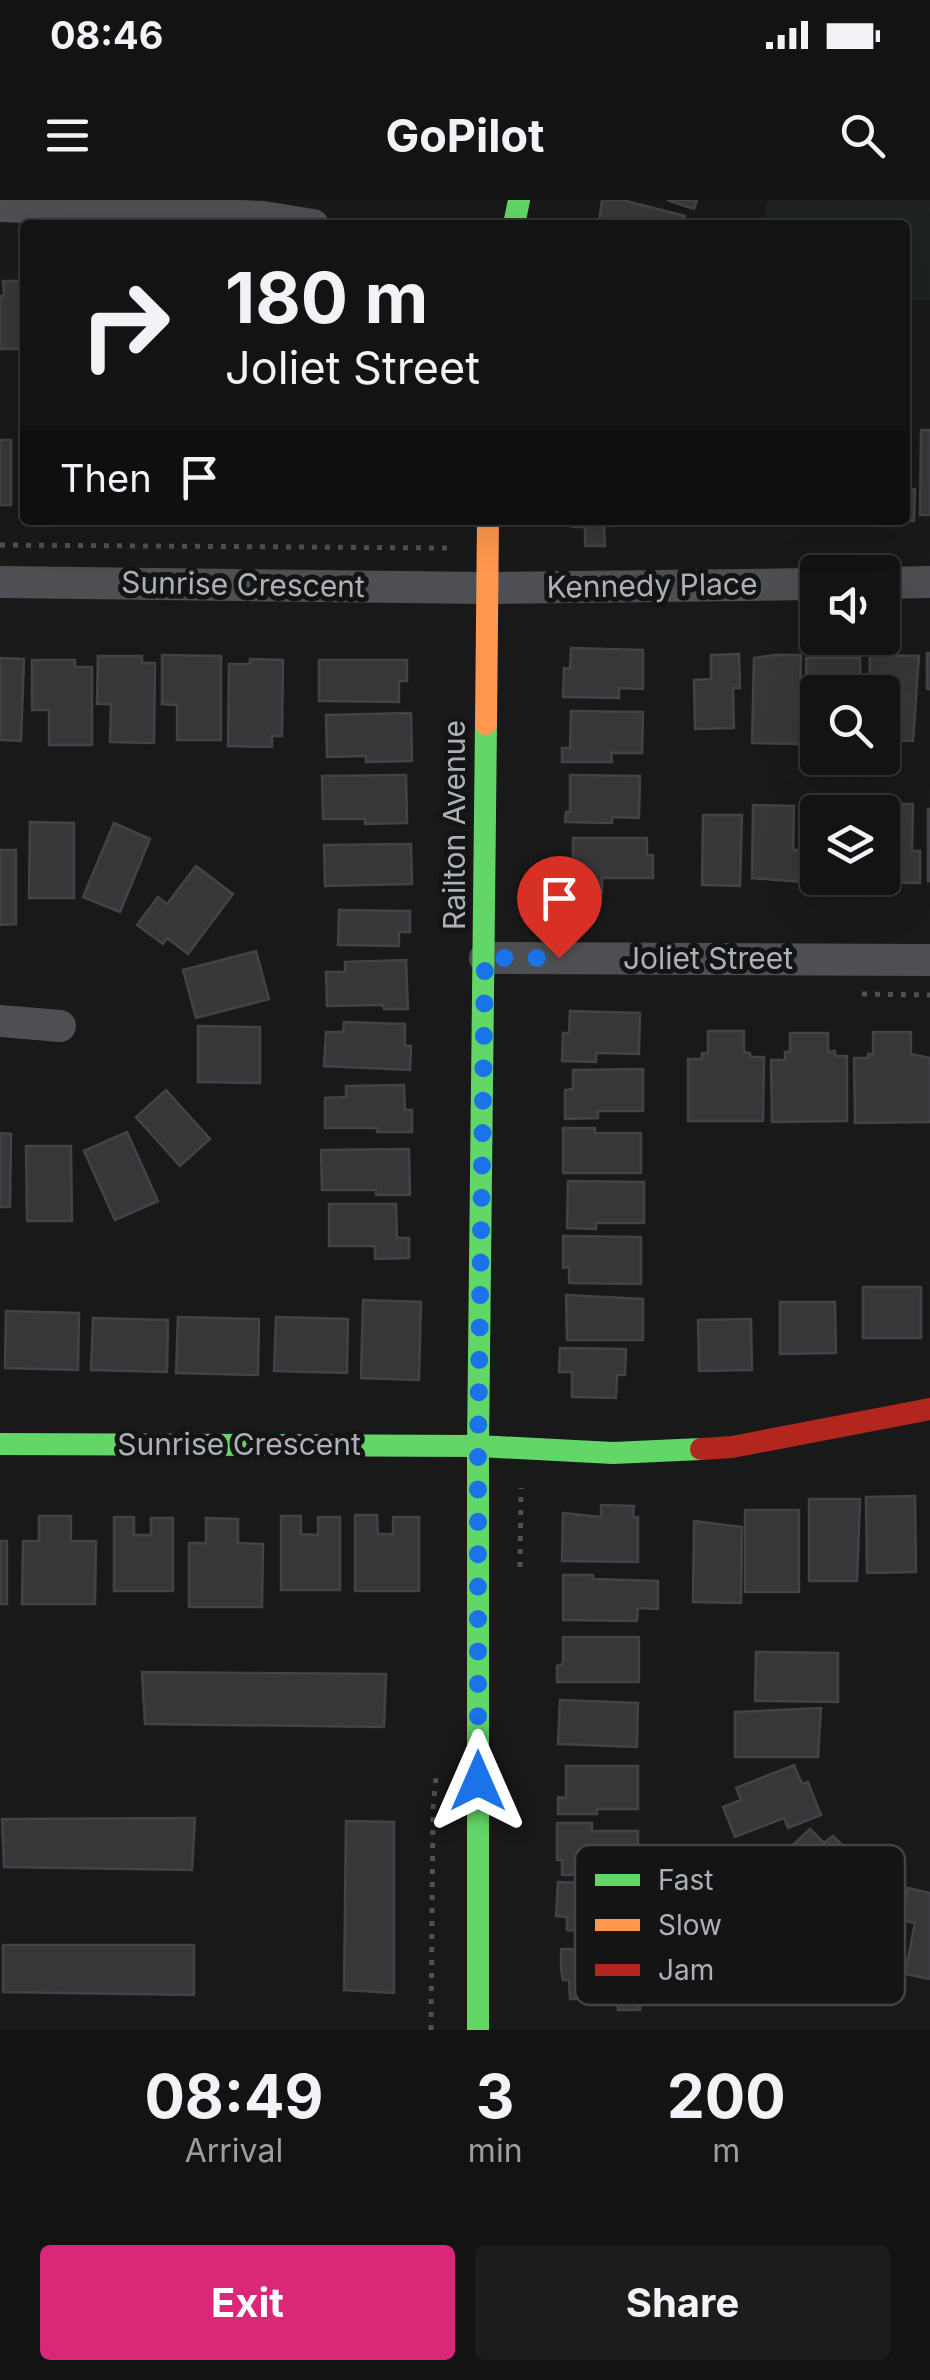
<!DOCTYPE html>
<html lang="en">
<head>
<meta charset="utf-8">
<style>
  body { margin:0; font-family:Inter,sans-serif; background:#1c1c1d; color:#f1f3f6; height:100vh; display:flex; flex-direction:column; font-size:38px; white-space:nowrap }
  * { box-sizing:border-box; margin:0 }
  p { font-size:32px; color:#9d9ea0 }
  .icon { flex:none; width:55px; height:55px; fill:none; stroke:currentColor; stroke-width:2; stroke-linecap:round; stroke-linejoin:round }
  .map { position:relative; height:1830px; overflow:hidden }
  .side { display:flex; flex-direction:column; background:#131314; flex:1 }
  .side>* { flex:none }
  .banner { position:absolute; left:20px; top:20px; width:890px; height:305px; border-radius:10px; box-shadow:0 10px 40px #0002,0 0 0 2px #323234; background:#131314; color:#f1f3f6; overflow:hidden }
  .buttons { position:absolute; left:800px; top:355px; display:grid; gap:20px }
  .buttons a { display:grid; place-items:center; width:100px; height:100px; border-radius:10px; background:#131314; box-shadow:0 10px 40px #0002,0 0 0 2px #323234; font-size:50px }
  .pin { position:absolute; display:grid; place-items:center; width:85px; height:85px; color:#fff; margin:-102px -42px; border-radius:50% 50% 50% 0; rotate:-45deg; box-shadow:0 0 10px #0007 }
  .pin .icon { rotate:45deg }
  .me { position:absolute; width:110px; margin:-55px; rotate:0deg; stroke-linejoin:round; filter:drop-shadow(0 0 8px #0008) }
  .turn { display:flex; align-items:center; gap:35px; height:210px; padding:0 40px; font-size:45px }
  .turn .icon { width:130px; height:130px; stroke-width:2.5 }
  .turn b { display:block; font-size:70px; line-height:85px }
  .then { display:flex; align-items:center; height:95px; padding:0 40px; background:#0003; gap:20px; font-size:38px }
  .eta { display:flex; justify-content:space-evenly; align-items:center; height:170px; text-align:center }
  .eta b { font-size:60px; font-weight:700; line-height:70px }
  .cta { display:flex; gap:20px; margin-top:auto; padding:20px 40px }
  .cta a { flex:1; height:115px; border-radius:10px; background:#db2777; color:#fff; font-size:40px; font-weight:700; line-height:115px; text-align:center }
  .cta a+a { background:#1c1c1d; color:#f1f3f6 }
  .status { display:flex; justify-content:space-between; align-items:center; height:70px; padding:0 50px; background:#131314; direction:ltr }
  .status svg { height:28px; fill:currentColor }
  header { display:flex; justify-content:space-between; align-items:center; height:130px; padding:0 40px; background:#131314; font-size:45px; font-weight:700 }
  .map>svg:first-child { display:block }
  .green { fill:#1e231f }
  .building { fill:#373739; stroke:#424346; stroke-width:2.5 }
  .lines { fill:none; stroke-linecap:round; stroke-linejoin:round }
  .path { stroke:#4f5053; stroke-width:5; stroke-dasharray:5 8; stroke-linecap:butt }
  .street { stroke:#4e4f52; stroke-width:32 }
  .fast { stroke:#63d668; stroke-width:22 }
  .slow { stroke:#ff974d; stroke-width:22 }
  .jam { stroke:#b3261e; stroke-width:22 }
  .route { stroke:#1a73e8; stroke-width:18; stroke-dasharray:0 32.4 }
  .labels { text-anchor:middle; stroke-width:10; stroke-linejoin:round; paint-order:stroke }
  .street-label { font-size:30px; fill:#acb0b8; stroke:#141415 }
  .key { fill:#141415; stroke:#424346; stroke-width:2.5 }
  .key-label { font-size:28px; fill:#acb0b8 }
</style>
</head>
<body>
<div class="status"><b>08:46</b><svg viewBox="0 0 49 12"><path d="M0 12V9h3v3zM5 12V6h3v6zM10 12V3h3v9zM15 12V0h3v12zM26 1h20v11H26zM47 4h2v5h-2z"/></svg></div>
<header><svg class="icon" aria-label="menu" viewBox="0 0 24 24"><path d="M4 6h16M4 12h16M4 18h16"/></svg>GoPilot<svg class="icon" aria-label="search" viewBox="0 0 24 24"><circle cx="10" cy="10" r="6"/><path d="M15 15l6 6"/></svg></header>
<div class="map">
<svg width="930" height="1830" viewBox="0 0 930 1830">
  <rect width="100%" height="100%" fill="#19191a"/>
  <polygon class="green" points="768,0 930,0 930,100 905,100 905,25 761,25"/>
  <g class="building">
    <polygon points="602,0 622,0 685,16 683,25 606,25 599,23"/>
    <polygon points="667,0 697,0 694,9"/>
    <polygon points="3,81 25,81 25,149 0,149 0,96 4,96"/>
    <polygon points="921,230 930,230 930,315 920,315"/>
    <polygon points="905,235 909,235 908,289 915,289 914,321 886,320 905,320"/>
    <rect x="0" y="240" width="11" height="65"/>
    <polygon points="572,320 650,320 650,325 604,326 605,346 585,346 585,327 572,327"/>
    <polygon points="571,448 643,450 643,489 619,488 619,498 563,497 564,468 570,469"/>
    <rect x="927" y="453" width="3" height="36"/>
    <polygon points="739,454 740,488 733,488 734,528 695,529 694,480 711,479 711,455"/>
    <polygon points="162,455 221,456 221,540 177,540 177,505 162,504"/>
    <polygon points="775,455 801,455 799,544 752,543 754,458"/>
    <polygon points="870,455 919,456 913,541 882,540 882,492 869,492"/>
    <polygon points="98,456 142,456 142,463 155,463 154,543 110,542 111,504 97,504"/>
    <polygon points="0,458 24,459 21,541 0,540"/>
    <polygon points="806,458 860,458 861,492 818,492 818,543 807,543"/>
    <polygon points="250,459 283,460 282,536 272,536 272,547 228,546 229,464 250,464"/>
    <polygon points="32,460 75,460 75,467 92,467 92,545 49,545 49,510 32,510"/>
    <polygon points="319,460 407,460 407,481 399,481 399,502 319,501"/>
    <polygon points="571,511 643,512 642,553 611,553 612,562 562,562 562,548 570,548"/>
    <polygon points="411,513 412,561 366,562 366,556 327,557 326,515"/>
    <polygon points="406,575 407,623 365,624 365,619 323,619 322,576"/>
    <polygon points="570,575 640,576 639,618 612,617 612,623 565,622 566,612 570,612"/>
    <polygon points="868,603 913,604 912,651 920,651 920,683 866,682 866,678 882,678 882,612 867,612"/>
    <polygon points="753,605 794,606 793,650 802,650 801,682 752,678"/>
    <rect x="928" y="609" width="2" height="72"/>
    <polygon points="703,615 742,615 740,686 702,685"/>
    <polygon points="808,619 818,619 818,678 848,678 848,686 808,686"/>
    <polygon points="30,622 74,623 74,698 29,698"/>
    <polygon points="114,623 150,639 120,712 83,697"/>
    <polygon points="573,638 647,638 647,655 653,655 653,678 602,678 602,693 566,693 566,675 573,672"/>
    <polygon points="411,644 412,684 325,686 324,645"/>
    <polygon points="0,650 16,650 16,724 0,725"/>
    <polygon points="196,666 233,694 188,754 167,738 163,744 137,725 158,697 167,704"/>
    <polygon points="339,710 410,711 410,732 399,732 399,746 338,745"/>
    <polygon points="256,751 269,799 196,818 183,770"/>
    <polygon points="406,760 408,809 384,809 383,805 327,806 326,772 345,772 345,762"/>
    <polygon points="570,811 640,813 639,854 596,853 596,862 562,861 563,833 569,833"/>
    <polygon points="344,822 405,824 405,846 411,846 410,870 324,866 326,832 343,832"/>
    <polygon points="198,826 260,827 260,883 198,882"/>
    <polygon points="708,831 744,831 744,852 750,853 751,857 764,857 763,921 688,921 688,859 702,859 702,853 708,853"/>
    <polygon points="873,832 911,832 911,854 930,858 930,922 855,923 854,858 868,858 868,854 873,854"/>
    <polygon points="790,833 828,833 828,852 835,851 835,856 847,856 847,921 772,922 771,860 785,860 785,852 790,852"/>
    <polygon points="643,869 643,911 598,911 598,918 565,919 565,890 573,889 573,870"/>
    <polygon points="404,885 405,910 412,910 412,932 377,932 377,928 325,928 325,898 346,897 346,886"/>
    <polygon points="166,890 210,939 180,966 136,917"/>
    <polygon points="563,928 595,928 595,933 641,933 641,973 563,973"/>
    <polygon points="127,932 158,1001 115,1020 84,951"/>
    <polygon points="0,933 11,934 10,1007 0,1007"/>
    <polygon points="26,946 71,946 72,1021 27,1021"/>
    <polygon points="409,949 410,995 376,995 376,990 322,990 321,950"/>
    <polygon points="568,981 644,982 644,1023 596,1023 596,1029 567,1028"/>
    <polygon points="329,1004 396,1004 397,1038 409,1038 409,1058 375,1059 375,1046 329,1046"/>
    <polygon points="563,1036 641,1037 641,1084 569,1083 569,1067 563,1068"/>
    <rect x="863" y="1087" width="58" height="51"/>
    <polygon points="566,1095 643,1099 643,1140 567,1140"/>
    <polygon points="363,1100 421,1102 419,1180 361,1178"/>
    <polygon points="780,1102 835,1102 836,1153 780,1154"/>
    <polygon points="6,1111 79,1113 78,1170 5,1168"/>
    <polygon points="178,1117 259,1119 258,1175 176,1173"/>
    <polygon points="276,1117 348,1119 347,1173 274,1171"/>
    <polygon points="93,1118 168,1120 167,1172 91,1170"/>
    <polygon points="751,1119 752,1170 699,1171 698,1120"/>
    <polygon points="560,1148 626,1149 625,1175 617,1175 616,1198 572,1197 572,1172 559,1172"/>
    <polygon points="915,1296 916,1372 867,1373 866,1297"/>
    <polygon points="809,1299 860,1299 857,1381 809,1381"/>
    <polygon points="601,1305 634,1306 633,1317 638,1317 638,1362 562,1361 563,1313 601,1317"/>
    <rect x="745" y="1310" width="54" height="82"/>
    <polygon points="355,1315 377,1315 378,1334 393,1334 393,1317 419,1317 419,1391 355,1391"/>
    <polygon points="39,1316 71,1316 71,1341 96,1341 95,1404 22,1404 23,1341 39,1341"/>
    <polygon points="281,1316 301,1316 301,1334 318,1335 318,1317 340,1317 340,1390 281,1390"/>
    <polygon points="114,1317 134,1317 134,1335 151,1335 151,1318 173,1318 173,1391 114,1391"/>
    <polygon points="206,1318 238,1319 238,1343 263,1344 262,1407 189,1407 189,1343 206,1343"/>
    <polygon points="694,1321 742,1327 741,1403 693,1402"/>
    <rect x="0" y="1341" width="7" height="63"/>
    <polygon points="563,1375 593,1375 593,1379 658,1381 658,1409 638,1408 637,1421 563,1420"/>
    <polygon points="563,1437 639,1437 639,1482 557,1482 557,1466 563,1464"/>
    <polygon points="756,1452 838,1453 838,1502 755,1501"/>
    <polygon points="142,1472 386,1474 384,1527 145,1524"/>
    <polygon points="560,1500 638,1503 637,1547 558,1544"/>
    <polygon points="821,1508 818,1557 735,1557 735,1512"/>
    <polygon points="794,1565 802,1584 808,1582 821,1615 788,1628 784,1618 735,1637 723,1607 741,1600 736,1588"/>
    <polygon points="566,1566 638,1566 638,1609 597,1609 597,1614 558,1614 558,1597 566,1598"/>
    <polygon points="195,1618 192,1670 4,1667 2,1619"/>
    <polygon points="346,1621 394,1622 394,1793 344,1790"/>
    <polygon points="557,1623 592,1623 592,1631 638,1631 638,1675 562,1675 562,1660 557,1660"/>
    <polygon points="810,1629 824,1643 833,1636 854,1657 827,1681 822,1675 789,1706 764,1679 797,1648 794,1644"/>
    <polygon points="558,1682 590,1683 589,1691 641,1693 640,1713 631,1713 630,1733 567,1730 567,1717 556,1716"/>
    <polygon points="908,1688 930,1693 930,1779 905,1774 915,1723 901,1720"/>
    <polygon points="3,1745 194,1745 194,1795 3,1792"/>
    <polygon points="561,1749 602,1749 602,1754 643,1754 640,1810 618,1810 618,1799 570,1799 569,1780 563,1780 561,1769"/>
  </g>
  <g class="lines">
    <g class="path">
      <polyline points="0,345 447,348 447,342"/>
      <polyline points="862,794 930,795"/>
      <polyline points="520,1367 521,1288"/>
      <polyline points="431,1830 433,1609 436,1578"/>
    </g>
    <g class="street">
      <polyline points="0,6 263,17 313,25"/>
      <polyline points="0,382 486,388 818,384"/>
      <polyline points="882,383 930,382"/>
      <polyline points="485,758 930,760"/>
      <polyline points="0,821 60,826"/>
    </g>
    <g class="fast">
      <polyline points="514,25 519,0"/>
      <polyline points="0,1244 478,1246 613,1253 701,1249"/>
      <polyline points="478,1830 478,1246 486,524"/>
    </g>
    <polyline class="slow" points="486,524 488,320"/>
    <polyline class="jam" points="701,1249 732,1247 930,1209"/>
  </g>
  <g class="lines">
    <polyline class="route" points="478,1581 478,1246 485,758 559,758"/>
  </g>
  <g class="labels">
    <g class="street-label">
      <text transform="translate(243 385) rotate(1)" y="10">Sunrise Crescent</text>
      <text transform="translate(652 386) rotate(-1)" y="10">Kennedy Place</text>
      <text transform="translate(455 625) rotate(-90)" y="10">Railton Avenue</text>
      <text x="708" y="769">Joliet Street</text>
      <text x="239" y="1255">Sunrise Crescent</text>
    </g>
  </g>
  <rect x="575" y="1645" width="330" height="160" rx="15" class="key"/>
  <rect x="595" y="1674" width="45" height="12" fill="#63d668"/>
  <rect x="595" y="1719" width="45" height="12" fill="#ff974d"/>
  <rect x="595" y="1764" width="45" height="12" fill="#b3261e"/>
  <g class="key-label">
    <text x="658" y="1690">Fast</text>
    <text x="658" y="1735">Slow</text>
    <text x="658" y="1780">Jam</text>
  </g>
</svg>
<div class="buttons">
<a><svg class="icon" aria-label="sound" viewBox="0 0 24 24"><path d="M4 9h4l5-4v14l-5-4H4zM17 9q2 3 0 6"/></svg></a>
<a><svg class="icon" aria-label="search" viewBox="0 0 24 24"><circle cx="10" cy="10" r="6"/><path d="M15 15l6 6"/></svg></a>
<a><svg class="icon" aria-label="layers" viewBox="0 0 24 24"><path d="M12 4l9 5-9 5-9-5zM3 14l9 5 9-5"/></svg></a>
</div>
<div class="pin" style="left:559px;top:758px;background:#d93025"><svg class="icon" aria-label="arrive" viewBox="0 0 24 24"><path d="M6 21V4h12l-3 4 3 4H6"/></svg></div>
<svg class="me" style="left:478px;top:1581px" viewBox="-20 -20 40 40"><path d="M0-17L14 15 0 8-14 15z" fill="#1a73e8" stroke="#fff" stroke-width="4"/></svg>
<div class="banner">
<div class="turn"><svg class="icon" aria-label="right" viewBox="0 0 24 24"><path d="M7 20v-9h11M14 6l5 5-5 5"/></svg><div><b>180 m</b>Joliet Street</div></div>
<div class="then">Then<svg class="icon" aria-label="arrive" viewBox="0 0 24 24"><path d="M6 21V4h12l-3 4 3 4H6"/></svg></div>
</div>
</div>
<section class="side">
<div class="eta">
<div><b>08:49</b><p>Arrival</p></div>
<div><b>3</b><p>min</p></div>
<div><b>200</b><p>m</p></div>
</div>
<div class="cta"><a>Exit</a><a>Share</a></div>
</section>
</body>
</html>
